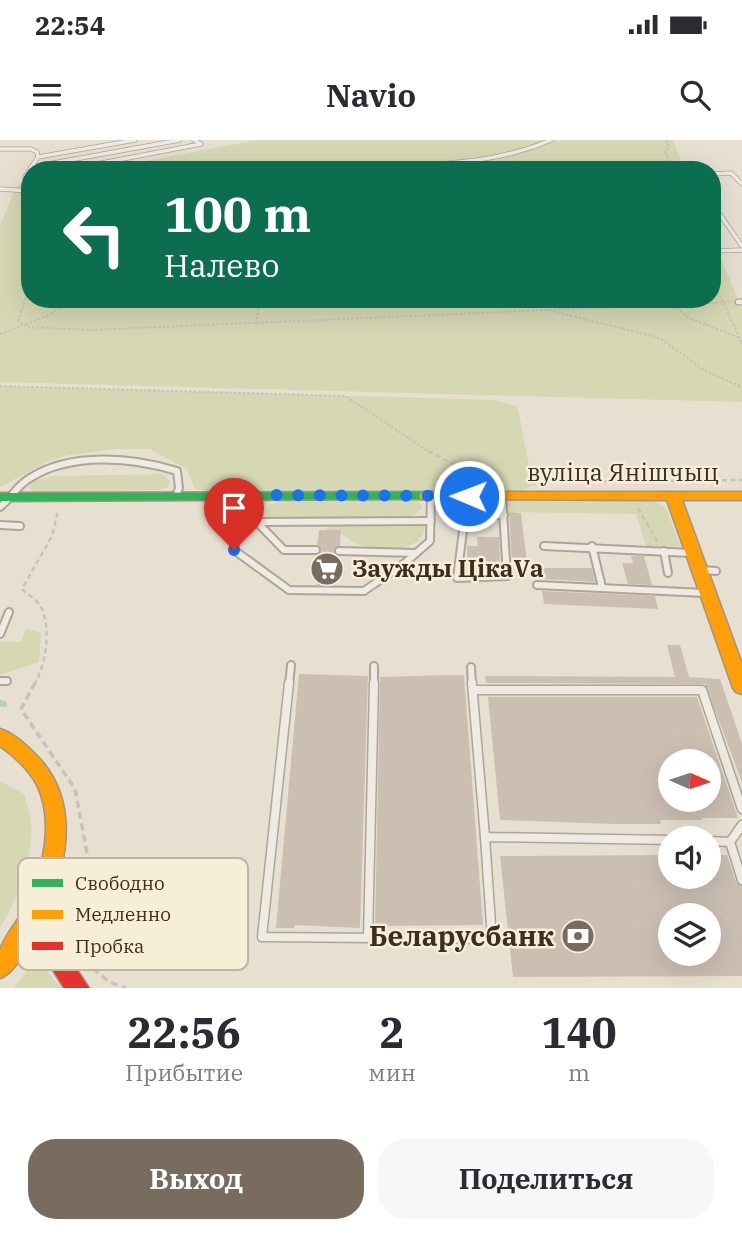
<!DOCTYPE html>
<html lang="ru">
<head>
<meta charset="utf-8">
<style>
  body { margin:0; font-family:"IBM Plex Serif",serif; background:#f7f7f7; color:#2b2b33; height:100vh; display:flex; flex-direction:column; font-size:26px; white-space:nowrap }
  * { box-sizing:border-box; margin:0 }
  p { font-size:23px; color:#7c7c81 }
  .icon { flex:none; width:38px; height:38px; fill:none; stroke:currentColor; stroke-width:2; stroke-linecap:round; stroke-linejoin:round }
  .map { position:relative; height:848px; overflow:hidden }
  .drawer { display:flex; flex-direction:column; background:#fff; flex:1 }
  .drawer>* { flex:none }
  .top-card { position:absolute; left:21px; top:21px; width:700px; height:147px; border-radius:28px; box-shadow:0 7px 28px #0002; background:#0b6e4f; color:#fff; overflow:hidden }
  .needle { width:46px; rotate:93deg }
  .fabs { position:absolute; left:658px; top:609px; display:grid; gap:14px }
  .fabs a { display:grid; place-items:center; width:63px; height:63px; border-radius:50%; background:#fff; box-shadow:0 7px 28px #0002; font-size:35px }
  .pin { position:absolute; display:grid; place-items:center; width:60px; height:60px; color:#fff; margin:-72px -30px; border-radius:50% 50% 50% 0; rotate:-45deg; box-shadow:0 0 7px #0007 }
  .pin .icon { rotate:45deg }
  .me { position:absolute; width:77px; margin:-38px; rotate:271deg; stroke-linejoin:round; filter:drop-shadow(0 0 5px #0008) }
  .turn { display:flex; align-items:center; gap:24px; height:147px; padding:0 28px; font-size:32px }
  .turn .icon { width:91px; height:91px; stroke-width:2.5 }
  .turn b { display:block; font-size:49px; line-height:60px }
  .eta { display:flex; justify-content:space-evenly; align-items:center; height:119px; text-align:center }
  .eta b { font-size:42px; font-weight:800; line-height:49px }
  .button { display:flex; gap:14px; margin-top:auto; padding:14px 28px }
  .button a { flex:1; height:80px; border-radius:28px; background:#786c5e; color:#fff; font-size:28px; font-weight:800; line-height:80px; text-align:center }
  .button a+a { background:#f7f7f7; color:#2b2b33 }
  .status { display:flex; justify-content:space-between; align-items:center; height:49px; padding:0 35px; background:#fff; direction:ltr }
  .status svg { height:19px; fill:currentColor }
  header { display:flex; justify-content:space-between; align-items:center; height:91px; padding:0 28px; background:#fff; font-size:32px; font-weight:800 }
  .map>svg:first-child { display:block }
  .green { fill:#d6d7b3 }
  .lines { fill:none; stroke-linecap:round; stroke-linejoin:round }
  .stream { stroke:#bcccc2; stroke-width:6 }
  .building { fill:#cbbfb2; fill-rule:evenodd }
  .lane-far3-casing { stroke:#ada599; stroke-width:5 }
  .lane-far2-casing { stroke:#ada599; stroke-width:7 }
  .lane-far1-casing { stroke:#ada599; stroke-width:10 }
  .lane-casing { stroke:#ada599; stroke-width:11 }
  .fast-casing { stroke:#9c958a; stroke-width:3 }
  .slow-casing { stroke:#9c958a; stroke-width:3 }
  .jam-casing { stroke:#9c958a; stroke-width:3 }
  .path-far2 { stroke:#c8c2b9; stroke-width:2; stroke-dasharray:2.5 2; stroke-linecap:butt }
  .path-far1 { stroke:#c8c2b9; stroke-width:2.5; stroke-dasharray:5 3.5; stroke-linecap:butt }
  .path { stroke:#c8c2b9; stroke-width:3.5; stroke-dasharray:7 4.5; stroke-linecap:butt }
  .lane-far3 { stroke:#efebe3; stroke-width:3.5 }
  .lane-far2 { stroke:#efebe3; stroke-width:4.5 }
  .lane-far1 { stroke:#efebe3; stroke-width:6 }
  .lane { stroke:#efebe3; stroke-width:8 }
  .fast { fill:#30b455; fill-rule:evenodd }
  .slow { fill:#ff9f0a; fill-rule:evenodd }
  .jam { fill:#e5322d; fill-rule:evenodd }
  .route { stroke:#1a73e8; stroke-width:12; stroke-dasharray:0 21.6 }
  .labels { text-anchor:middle; stroke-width:5; stroke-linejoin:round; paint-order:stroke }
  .street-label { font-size:24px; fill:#3d2e20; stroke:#f7eed8 }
  .poi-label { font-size:24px; font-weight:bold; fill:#3d2e20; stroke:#f7eed8; text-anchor:start }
  .near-poi-label { font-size:28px; font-weight:bold; fill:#3d2e20; stroke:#f7eed8; text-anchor:end }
  .key { fill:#f7eed8; stroke:#bfb4a1; stroke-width:2 }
  .key-label { font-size:19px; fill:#3d2e20 }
</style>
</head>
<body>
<div class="status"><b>22:54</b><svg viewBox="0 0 49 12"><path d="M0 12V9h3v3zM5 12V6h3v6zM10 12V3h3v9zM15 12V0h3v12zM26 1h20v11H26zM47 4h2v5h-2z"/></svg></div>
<header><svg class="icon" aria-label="menu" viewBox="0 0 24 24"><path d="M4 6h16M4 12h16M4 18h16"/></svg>Navio<svg class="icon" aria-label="search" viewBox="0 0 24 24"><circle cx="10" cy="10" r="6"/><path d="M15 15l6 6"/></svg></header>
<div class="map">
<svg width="742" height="848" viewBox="0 0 742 848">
  <rect width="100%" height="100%" fill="#e7e0d1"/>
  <g class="green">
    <polygon points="257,0 673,0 685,30 98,30"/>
    <polygon points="30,43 30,159 712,159 712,97 742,169 742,262 0,242 0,86 17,45"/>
    <path d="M0 246 494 260 517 266C524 293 525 320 536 345L517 352 205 351 194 348 187 329 149 309H116L64 316 45 323 0 347Z"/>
    <polygon points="163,334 170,342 168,347 158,350 36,352 27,348 34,341 53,336"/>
    <polygon points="649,358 666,368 681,407 646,406 636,374 506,372 506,364 509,361"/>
    <polygon points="284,361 418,361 422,368 415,375 399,379 275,379 266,376 269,365"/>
    <path d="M342 383 358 387 418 383 425 384C425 413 381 413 360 405 353 403 347 397 341 394V390H326L328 386Z"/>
    <polygon points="26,488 41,493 39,522 0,535 0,502 21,502"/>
    <path d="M0 641 24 654C26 663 30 672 31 681 35 710 16 765 0 788Z"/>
    <polygon points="41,823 61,848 14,848 31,826"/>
  </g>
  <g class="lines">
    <polyline class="stream" points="0,563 4,564"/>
  </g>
  <g class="building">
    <polygon points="509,372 521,373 527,423 512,423"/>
    <polygon points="319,390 341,390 340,405 333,410 338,417 337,435 331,435 330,445 317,445 318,434 314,434 316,416 322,411 317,405"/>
    <polygon points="477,397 499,397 500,422 494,422 495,429 468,429 467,406 478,406"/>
    <polygon points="631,416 644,416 652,445 628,444 622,423 633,423"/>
    <polygon points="540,428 592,428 595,442 541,439"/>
    <polygon points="542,451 655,456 658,469 544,464"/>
    <polygon points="667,505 680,505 689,537 720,539 742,604 742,642 705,544 486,543 485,536 675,537"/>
    <polygon points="299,534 368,536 360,788 295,785 294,788 276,788"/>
    <polygon points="448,535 464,535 483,785 375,786 380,537"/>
    <path d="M488 557H697L738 678H701L702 680H660L661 684H613L500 680ZM670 621H709V660H670Z"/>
    <path d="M670 715V737H709V715H727L736 742 742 746V836L513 837 500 716ZM670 775H709V814H670Z"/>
  </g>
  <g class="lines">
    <defs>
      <g id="lane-far3">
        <polyline points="0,9 31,9 37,12 38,17"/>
        <polyline points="31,27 180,0"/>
        <polyline points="65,30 201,4 194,0"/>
        <path d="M366 30C430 23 491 26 551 0"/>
        <polyline points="712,34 731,33 742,44"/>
        <polyline points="30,36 25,37 38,17 135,0"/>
        <polyline points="0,49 30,51"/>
        <polyline points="712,63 742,106"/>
        <polyline points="712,111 742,110"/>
      </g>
      <polyline id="lane-far2" points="738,162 742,162"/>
      <g id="lane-far1">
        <polyline points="251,355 249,374 241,378 234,410 289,450 364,451 406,422 430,401 431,355"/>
        <polyline points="469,356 471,374 463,391 457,438 507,436 502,356"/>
        <path d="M0 367C14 356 15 347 30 338 71 312 132 317 177 331L179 348 176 356"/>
        <polyline points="471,374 504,375"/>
        <polyline points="255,380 284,410 316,410"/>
        <polyline points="257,382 431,381"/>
        <polyline points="0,385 20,386"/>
        <polyline points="544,406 691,413"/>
        <polyline points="592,406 602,447"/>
        <polyline points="339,411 416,413"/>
        <polyline points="664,411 668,433"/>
        <polyline points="700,430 716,431"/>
        <polyline points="537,445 705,453"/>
        <polyline points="0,494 9,472"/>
        <polyline points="471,527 472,545"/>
        <polyline points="0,541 7,541"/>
        <polyline points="289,545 291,525"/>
        <polyline points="374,545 374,526"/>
      </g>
      <g id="lane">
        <polyline points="289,543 262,797 492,799 485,697 670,700"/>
        <polyline points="472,543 485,697"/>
        <polyline points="474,550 702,550 742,669"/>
        <polyline points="709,701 730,702 742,740"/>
        <polyline points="730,702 742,685"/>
        <polyline points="368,798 374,543"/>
      </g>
      <polygon id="fast" points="426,352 431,353 433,356 431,359 0,361 0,353"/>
      <g id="slow">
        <polygon points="426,352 742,352 742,360 682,360 742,524 742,554 736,552 733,548 667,360 421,359 419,356 421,353"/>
        <path d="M0 589C13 593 25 604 35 614 88 666 63 746 30 802 22 815 14 833 0 838 0 830 0 820 0 811 2 799 20 778 27 765 43 730 55 681 37 645 29 629 14 616 0 606Z"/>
      </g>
      <polygon id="jam" points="37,757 45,759 66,813 89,848 64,848 46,819 26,766 29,759"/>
    </defs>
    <use href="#lane-far3" class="lane-far3-casing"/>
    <use href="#lane-far2" class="lane-far2-casing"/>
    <use href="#lane-far1" class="lane-far1-casing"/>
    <use href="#lane" class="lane-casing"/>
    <use href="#fast" class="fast-casing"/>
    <use href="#slow" class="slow-casing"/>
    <use href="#jam" class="jam-casing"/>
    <g class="path-far2">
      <polyline points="666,0 669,7 665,11 672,30"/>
      <polyline points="517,21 535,30"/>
      <polyline points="712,125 714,143 742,203"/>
      <polyline points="30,145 18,181 27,187 90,190 730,162"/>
      <polyline points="666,159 689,178 740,198"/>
      <polyline points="548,170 660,198 705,231 742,247"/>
      <polyline points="256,184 260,159"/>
      <polyline points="0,194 47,176 75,159"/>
      <polyline points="0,246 345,256 431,313"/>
    </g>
    <g class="path-far1">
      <polyline points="428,311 490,343"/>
      <polyline points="535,342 742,340"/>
      <polyline points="638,368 657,401"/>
      <path d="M34 545C46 524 51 492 42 469 39 461 28 455 22 449L52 396 58 371"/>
    </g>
    <polyline class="path" points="35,543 21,569 75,649 87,713 84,820 109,842 126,848"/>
    <use href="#lane-far3" class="lane-far3"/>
    <use href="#lane-far2" class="lane-far2"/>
    <use href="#lane-far1" class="lane-far1"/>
    <use href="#lane" class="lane"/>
    <use href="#fast" class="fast"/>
    <use href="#slow" class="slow"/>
    <use href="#jam" class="jam"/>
  </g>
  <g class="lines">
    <polyline class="route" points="234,410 241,378 249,374 251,355 469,356"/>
  </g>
  <defs>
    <symbol id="supermarket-disc" viewBox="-11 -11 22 22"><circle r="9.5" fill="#786c5e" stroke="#f7eed8"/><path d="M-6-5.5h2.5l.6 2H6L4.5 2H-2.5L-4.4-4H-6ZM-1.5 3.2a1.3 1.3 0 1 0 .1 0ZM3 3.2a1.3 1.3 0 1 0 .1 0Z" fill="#fff"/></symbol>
    <symbol id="bank-disc" viewBox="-11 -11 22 22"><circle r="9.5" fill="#786c5e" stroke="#f7eed8"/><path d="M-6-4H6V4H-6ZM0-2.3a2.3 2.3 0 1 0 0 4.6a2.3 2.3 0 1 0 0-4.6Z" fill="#fff"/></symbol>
  </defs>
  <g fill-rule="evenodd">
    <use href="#supermarket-disc" x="308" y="410" width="38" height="38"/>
    <use href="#bank-disc" x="559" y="777" width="38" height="38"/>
  </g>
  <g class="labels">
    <g class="street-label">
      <text x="623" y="341">вуліца Янішчыц</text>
    </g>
    <g class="poi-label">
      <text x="352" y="437">Заужды ЦікаVа</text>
    </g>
    <g class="near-poi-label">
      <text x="554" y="806">Беларусбанк</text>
    </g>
  </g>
  <rect x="18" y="718" width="230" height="112" rx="10" class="key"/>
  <rect x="32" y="739" width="31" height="8" fill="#30b455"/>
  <rect x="32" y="770" width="31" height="9" fill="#ff9f0a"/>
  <rect x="32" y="802" width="31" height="8" fill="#e5322d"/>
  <g class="key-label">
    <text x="75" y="750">Свободно</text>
    <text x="75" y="781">Медленно</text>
    <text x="75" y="813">Пробка</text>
  </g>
</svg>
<div class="fabs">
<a><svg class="needle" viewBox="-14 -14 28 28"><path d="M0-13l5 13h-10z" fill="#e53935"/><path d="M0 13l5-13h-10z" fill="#7c7c81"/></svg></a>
<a><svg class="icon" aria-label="sound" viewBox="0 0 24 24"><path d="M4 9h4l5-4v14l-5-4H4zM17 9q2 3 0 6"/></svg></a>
<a><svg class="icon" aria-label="layers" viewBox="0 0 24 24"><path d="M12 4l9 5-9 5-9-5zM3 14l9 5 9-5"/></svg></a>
</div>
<div class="pin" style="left:234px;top:410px;background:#d93025"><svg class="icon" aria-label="arrive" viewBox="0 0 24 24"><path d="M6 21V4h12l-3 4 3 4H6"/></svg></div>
<svg class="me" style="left:469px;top:356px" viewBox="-20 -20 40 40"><circle r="17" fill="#1a73e8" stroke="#fff" stroke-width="3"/><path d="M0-11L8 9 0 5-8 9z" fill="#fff"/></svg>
<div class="top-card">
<div class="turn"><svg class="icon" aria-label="left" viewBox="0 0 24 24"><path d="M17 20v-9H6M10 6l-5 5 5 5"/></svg><div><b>100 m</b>Налево</div></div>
</div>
</div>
<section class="drawer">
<div class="eta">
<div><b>22:56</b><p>Прибытие</p></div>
<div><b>2</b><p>мин</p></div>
<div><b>140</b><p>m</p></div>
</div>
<div class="button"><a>Выход</a><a>Поделиться</a></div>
</section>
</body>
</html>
